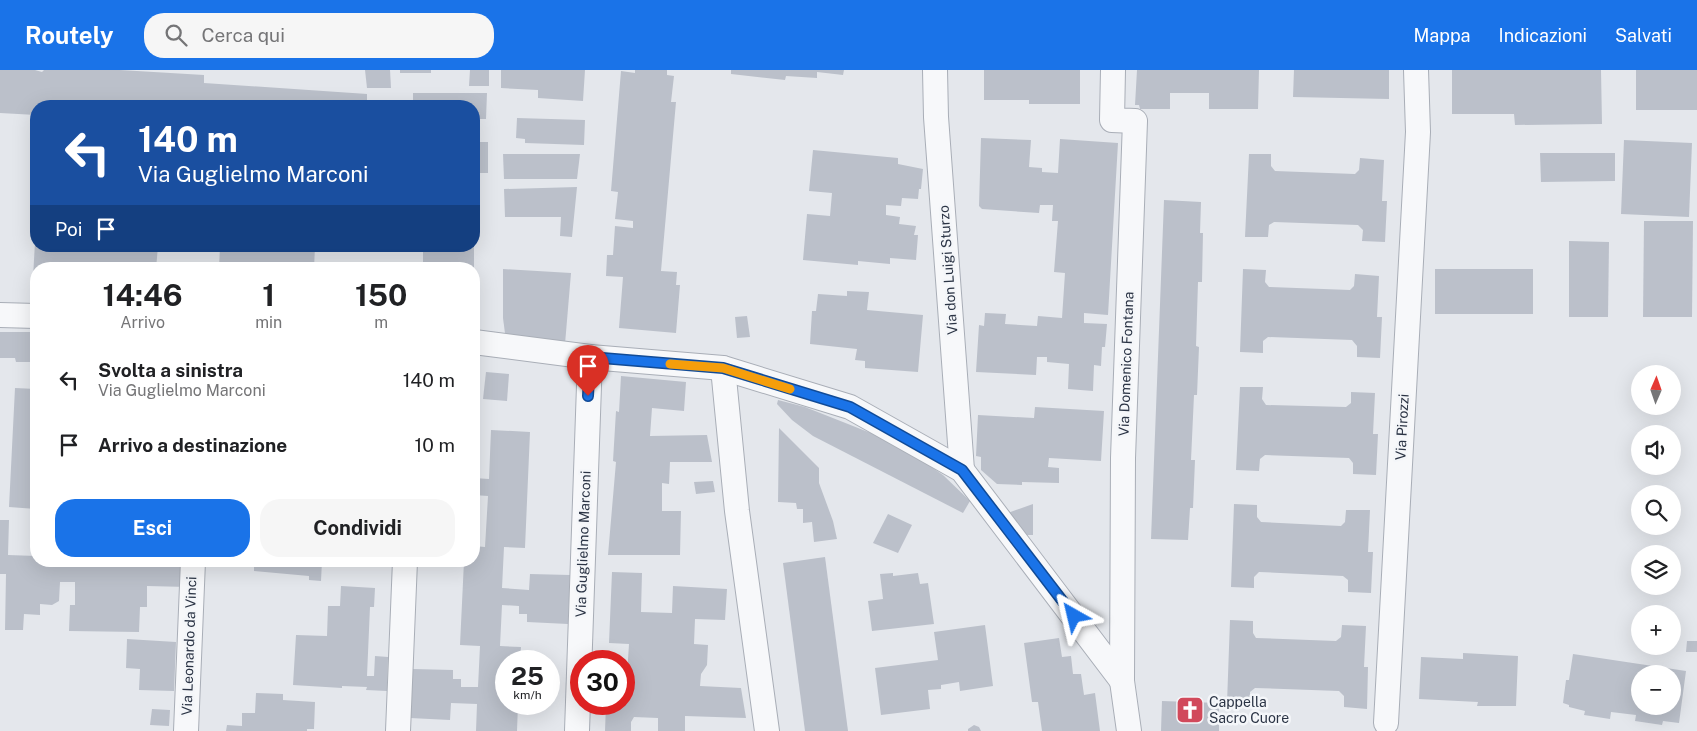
<!DOCTYPE html>
<html lang="it">
<head>
<meta charset="utf-8">
<style>
  body { margin:0; font-family:"Public Sans",sans-serif; background:#f6f6f6; color:#202124; height:100vh; display:flex; flex-direction:column; font-size:19px; white-space:nowrap }
  * { box-sizing:border-box; margin:0 }
  p { font-size:16px; color:#757577 }
  .icon { flex:none; width:28px; height:28px; fill:none; stroke:currentColor; stroke-width:2; stroke-linecap:round; stroke-linejoin:round }
  .map { position:relative; flex:1; overflow:hidden }
  .panel { position:absolute; left:30px; top:192px; width:450px; height:305px; display:flex; flex-direction:column; background:#fff; border-radius:20px; box-shadow:0 5px 20px #0002 }
  .panel>* { flex:none }
  .top-card { position:absolute; left:30px; top:30px; width:450px; height:152px; border-radius:20px; box-shadow:0 5px 20px #0002; background:#1a4fa0; color:#fff; overflow:hidden }
  .needle { width:32px; rotate:2deg }
  .fabs { position:absolute; left:1631px; top:295px; display:grid; gap:10px }
  .fabs a { display:grid; place-items:center; width:50px; height:50px; border-radius:50%; background:#fff; box-shadow:0 5px 20px #0002; font-size:25px }
  .speed { position:absolute; left:495px; top:580px; display:flex; gap:10px; font-size:25px; font-weight:700; text-align:center }
  .speed>* { display:grid; place-content:center; width:65px; height:65px; border-radius:50%; background:#fff; box-shadow:0 5px 20px #0002; line-height:1 }
  .speed small { font-size:12px; font-weight:400 }
  .speed .limit { border:8px solid #d22; background:#fff; color:#111 }
  .pin { position:absolute; display:grid; place-items:center; width:42px; height:42px; color:#fff; margin:-51px -21px; border-radius:50% 50% 50% 0; rotate:-45deg; box-shadow:0 0 5px #0007 }
  .pin .icon { rotate:45deg }
  .me { position:absolute; width:55px; margin:-28px; rotate:323deg; stroke-linejoin:round; filter:drop-shadow(0 0 4px #0008) }
  .turn { display:flex; align-items:center; gap:18px; height:105px; padding:0 25px; font-size:22px }
  .turn .icon { width:65px; height:65px; stroke-width:2.5 }
  .turn b { display:block; font-size:35px; line-height:42px }
  .then { display:flex; align-items:center; height:48px; padding:0 25px; background:#0003; gap:10px; font-size:19px }
  .eta { display:flex; justify-content:space-evenly; align-items:center; height:85px; text-align:center }
  .eta b { font-size:30px; font-weight:700; line-height:35px }
  .primary-button { display:flex; gap:10px; margin-top:auto; padding:10px 25px }
  .primary-button a { flex:1; height:58px; border-radius:20px; background:#1a73e8; color:#fff; font-size:20px; font-weight:700; line-height:58px; text-align:center }
  .primary-button a+a { background:#f6f6f6; color:#202124 }
  ul { padding:0; list-style:none }
  li { display:flex; align-items:center; gap:15px; height:65px; padding:0 25px }
  li div { flex:1 }
  li b { display:block; font-size:19px }
  li em { font-style:normal }
  header { display:flex; align-items:center; gap:30px; box-sizing:border-box; height:70px; padding:0 25px; background:#1a73e8; color:#fff }
  header strong { font-size:24px }
  nav { display:flex; gap:28px; margin-inline-start:auto; font-size:18px }
  .search { width:350px; height:45px; background:#f6f6f6; display:flex; align-items:center; gap:12px; box-sizing:border-box; padding:0 18px; border-radius:20px; color:#757577; font-size:19px }
  .map>svg:first-child { display:block }
  .building { fill:#bbc0ca; fill-rule:evenodd }
  .lines { fill:none; stroke-linecap:round; stroke-linejoin:round }
  .minor-casing { stroke:#a9aeb7; stroke-width:26 }
  .minor { stroke:#f7f8fa; stroke-width:24 }
  .route-casing { stroke:#114b97; stroke-width:12 }
  .route { stroke:#1a73e8; stroke-width:9 }
  .slow { stroke:#f59e0b; stroke-width:9 }
  .labels { text-anchor:middle; stroke-width:5; stroke-linejoin:round; paint-order:stroke }
  .street-label { font-size:14px; fill:#2b3445; stroke:#f4f6f9 }
  .poi-label { font-size:14px; fill:#2b3445; stroke:#f4f6f9; text-anchor:start }
</style>
</head>
<body>
<header>
<strong>Routely</strong>
<div class="search"><svg class="icon" aria-label="search" viewBox="0 0 24 24"><circle cx="10" cy="10" r="6"/><path d="M15 15l6 6"/></svg>Cerca qui</div>
<nav><a>Mappa</a><a>Indicazioni</a><a>Salvati</a></nav>
</header>
<div class="map">
<svg width="1697" height="661" viewBox="0 0 1697 661">
  <rect width="100%" height="100%" fill="#e4e7ec"/>
  <g class="building">
    <polygon points="0,0 35,0 42,2 44,0 120,0 204,5 204,13 367,24 367,36 36,36 36,45 0,43"/>
    <polygon points="365,0 390,0 391,18 367,18"/>
    <rect x="400" y="0" width="31" height="3"/>
    <polygon points="470,0 489,0 489,16 469,16"/>
    <polygon points="501,0 585,0 583,31 538,28 538,20 501,18"/>
    <polygon points="635,0 667,0 667,5 674,6 671,32 676,32 661,201 677,202 676,215 680,215 676,263 619,258 623,207 606,206 607,185 613,185 615,156 633,158 633,151 615,149 618,122 611,121 621,1 635,3"/>
    <polygon points="731,0 844,0 843,5 817,2 817,8 786,6 785,10 731,4"/>
    <polygon points="984,0 1080,0 1080,34 1029,34 1029,30 984,30"/>
    <polygon points="1137,0 1259,0 1258,39 1209,39 1209,23 1170,23 1170,39 1140,39 1139,35 1135,35"/>
    <polygon points="1294,0 1389,0 1389,29 1293,27"/>
    <polygon points="1452,0 1601,0 1602,54 1515,55 1514,44 1452,44"/>
    <rect x="1636" y="0" width="61" height="40"/>
    <polygon points="413,23 487,23 486,49 474,49 474,36 413,36"/>
    <polygon points="517,48 585,50 584,75 525,73 525,69 516,68"/>
    <polygon points="981,68 1031,70 1029,97 1042,98 1042,102 1058,103 1060,69 1118,73 1108,245 1084,243 1084,253 1107,254 1105,277 1102,277 1101,296 1094,295 1093,321 1068,319 1069,294 1047,292 1047,287 1037,287 1036,305 976,302 979,255 984,256 985,243 1006,244 1005,254 1037,256 1038,246 1062,248 1065,203 1054,202 1058,151 1052,151 1053,135 1040,135 1039,143 982,139 979,136"/>
    <polygon points="1624,70 1692,73 1689,147 1621,144"/>
    <rect x="474" y="72" width="14" height="31"/>
    <polygon points="813,80 898,88 898,94 923,99 921,119 919,119 918,129 902,128 901,136 886,135 886,145 900,147 899,154 916,156 914,165 918,165 916,190 890,188 890,194 858,191 858,195 803,190 807,144 830,146 832,123 809,121"/>
    <polygon points="1540,83 1615,83 1615,111 1541,112"/>
    <polygon points="503,84 580,84 577,109 504,109"/>
    <polygon points="1249,84 1271,84 1271,96 1275,101 1355,104 1359,100 1360,88 1384,90 1382,131 1387,131 1385,172 1362,171 1363,160 1358,155 1274,152 1269,155 1268,167 1245,167"/>
    <polygon points="577,117 572,167 560,166 561,147 505,147 504,119"/>
    <polygon points="1164,130 1201,132 1200,163 1203,163 1202,212 1198,212 1196,276 1199,277 1197,325 1194,325 1191,390 1195,390 1193,438 1190,438 1188,470 1151,469"/>
    <polygon points="1644,151 1693,151 1692,247 1643,247"/>
    <polygon points="1569,171 1609,172 1608,247 1569,247"/>
    <polygon points="35,172 36,172 36,176 158,176 156,199 36,199 36,208 33,208"/>
    <polygon points="220,176 315,176 314,199 219,199"/>
    <rect x="423" y="176" width="51" height="23"/>
    <polygon points="503,199 571,203 565,274 506,271 503,248"/>
    <polygon points="1243,199 1266,200 1265,212 1269,217 1350,220 1354,216 1355,204 1379,206 1377,247 1382,247 1380,288 1357,287 1357,276 1352,270 1268,267 1263,271 1263,283 1240,282"/>
    <rect x="1435" y="199" width="98" height="45"/>
    <polygon points="847,221 869,222 867,240 923,245 918,302 865,298 865,291 855,290 857,279 810,274 812,241 816,241 818,224 847,226"/>
    <polygon points="747,246 750,267 737,268 735,247"/>
    <polygon points="0,262 36,262 36,292 16,292 15,288 0,288"/>
    <polygon points="486,302 509,304 507,331 483,329"/>
    <polygon points="621,306 686,312 684,341 652,338 650,366 707,365 712,392 670,392 669,414 662,413 662,441 681,441 680,485 608,485 616,392 613,391 616,341 619,342"/>
    <polygon points="1240,317 1263,317 1262,329 1266,335 1346,337 1351,333 1351,322 1375,323 1373,364 1378,364 1376,405 1353,404 1353,393 1349,388 1265,385 1260,389 1259,401 1236,400"/>
    <polygon points="15,318 36,319 35,378 30,378 31,384 36,384 36,439 9,437"/>
    <polygon points="778,330 805,337 896,373 943,405 970,431 963,443 813,366 792,350 777,334"/>
    <polygon points="1035,337 1104,341 1101,391 1049,388 1048,397 1059,398 1059,413 1022,412 1022,415 997,414 981,400 981,387 976,386 978,345 1034,348"/>
    <polygon points="779,358 819,398 819,413 833,451 837,469 814,472 812,452 803,453 803,439 797,439 796,433 778,432"/>
    <polygon points="491,360 530,362 525,478 504,477 502,518 529,520 530,504 570,505 568,554 527,552 527,544 519,544 519,536 502,535 500,576 521,577 520,591 506,591 506,634 518,634 517,661 476,661 477,634 451,633 450,650 410,648 413,599 453,600 453,609 461,609 461,617 478,617 480,576 460,575 464,491 474,491 474,476 485,477 488,426 474,425 474,408 489,409"/>
    <polygon points="713,411 715,422 696,424 694,412"/>
    <polygon points="1033,434 1033,465 1020,465 1005,444"/>
    <polygon points="1234,434 1257,435 1257,447 1261,452 1341,456 1345,452 1346,440 1370,440 1368,482 1373,482 1371,523 1348,522 1348,510 1343,506 1259,502 1254,507 1254,518 1231,517"/>
    <polygon points="888,444 912,455 898,483 873,473"/>
    <polygon points="0,450 9,450 8,485 36,486 36,491 189,491 188,517 147,516 147,537 140,537 139,562 69,561 70,535 75,535 75,512 60,512 59,531 52,535 40,534 40,545 24,544 23,560 5,560 6,504 0,504"/>
    <polygon points="825,487 848,661 805,661 783,493"/>
    <polygon points="254,491 322,491 321,511 309,510 309,506 254,501"/>
    <polygon points="612,502 642,503 641,542 672,543 673,516 727,519 725,550 695,549 694,574 708,575 707,595 701,604 700,616 741,618 746,648 685,646 685,661 658,661 658,648 634,647 631,652 631,661 605,661 606,634 624,634 624,605 627,605 629,574 609,573"/>
    <polygon points="893,503 893,506 918,503 920,514 928,513 934,554 872,561 868,531 883,529 880,504"/>
    <polygon points="341,516 375,518 374,537 370,537 367,606 374,606 375,586 388,587 387,621 366,620 367,617 342,616 342,618 293,615 296,565 327,566 328,536 340,536"/>
    <polygon points="1230,550 1253,551 1253,563 1256,568 1336,571 1341,567 1342,555 1366,556 1364,597 1368,597 1367,639 1344,637 1344,626 1339,621 1255,618 1250,622 1250,634 1227,633"/>
    <polygon points="985,555 993,616 960,621 959,612 941,615 941,619 928,620 930,639 881,645 875,598 938,590 934,562"/>
    <polygon points="1059,568 1062,587 1071,586 1073,604 1081,604 1084,625 1095,623 1100,661 1042,661 1038,632 1032,632 1024,573"/>
    <polygon points="127,569 176,572 174,621 139,620 140,599 126,598"/>
    <polygon points="1687,571 1697,571 1697,582 1686,582"/>
    <polygon points="1463,583 1518,586 1516,636 1477,636 1478,632 1419,629 1421,587 1463,589"/>
    <path d="M1573 584 1686 601 1679 653 1663 651 1662 655 1635 651 1636 645 1611 642 1610 649 1584 645 1585 641 1569 637V635L1563 633 1566 610H1569ZM1640 604H1672V636H1640Z"/>
    <polygon points="256,623 283,624 283,630 315,632 314,659 307,659 307,661 226,661 227,655 242,656 242,643 255,643"/>
    <polygon points="1162,631 1219,633 1219,661 1161,661"/>
    <polygon points="152,639 170,640 169,656 150,655"/>
    <polygon points="974,655 979,657 981,661 968,661 968,659"/>
  </g>
  <g class="lines">
    <defs>
      <g id="minor">
        <polyline points="935,0 936,47 962,400"/>
        <polyline points="1113,0 1112,50 1135,51 1123,388 1122,611 1129,661"/>
        <polyline points="0,245 36,246"/>
        <polyline points="474,272 590,287 723,298 850,337 962,400 1122,611"/>
        <polyline points="723,298 737,441 767,661"/>
        <polyline points="1386,653 1418,62 1416,0"/>
        <polyline points="186,661 193,491"/>
        <polyline points="398,661 405,491"/>
        <polyline points="577,661 590,287"/>
      </g>
    </defs>
    <use href="#minor" class="minor-casing"/>
    <use href="#minor" class="minor"/>
  </g>
  <g class="lines">
    <defs>
      <polyline id="route" points="588,326 590,287 723,298 850,337 962,400 1074,546"/>
    </defs>
    <use href="#route" class="route-casing"/>
    <use href="#route" class="route"/>
    <polyline class="slow" points="670,294 723,298 790,319"/>
  </g>
  <defs>
    <symbol id="church-square" viewBox="-11 -11 22 22"><rect x="-9" y="-9" width="18" height="18" rx="4" fill="#d1495b" stroke="#f4f6f9"/><path d="M-1.2-6h2.4v3.5h3.3v2.4h-3.3V6h-2.4V-.1h-3.3v-2.4h3.3Z" fill="#fff"/></symbol>
  </defs>
  <g fill-rule="evenodd">
    <use href="#church-square" x="1174" y="624" width="32" height="32"/>
  </g>
  <g class="labels">
    <g class="street-label">
      <text transform="translate(948 200) rotate(-94)" y="5">Via don Luigi Sturzo</text>
      <text transform="translate(1126 294) rotate(-88)" y="5">Via Domenico Fontana</text>
      <text transform="translate(1402 357) rotate(-87)" y="5">Via Pirozzi</text>
      <text transform="translate(583 474) rotate(-88)" y="5">Via Guglielmo Marconi</text>
      <text transform="translate(189 576) rotate(-88)" y="5">Via Leonardo da Vinci</text>
    </g>
    <g class="poi-label">
      <text x="1209" y="637">Cappella<tspan x="1209" dy="16">Sacro Cuore</tspan></text>
    </g>
  </g>
</svg>
<div class="fabs">
<a><svg class="needle" viewBox="-14 -14 28 28"><path d="M0-13l5 13h-10z" fill="#e53935"/><path d="M0 13l5-13h-10z" fill="#757577"/></svg></a>
<a><svg class="icon" aria-label="sound" viewBox="0 0 24 24"><path d="M4 9h4l5-4v14l-5-4H4zM17 9q2 3 0 6"/></svg></a>
<a><svg class="icon" aria-label="search" viewBox="0 0 24 24"><circle cx="10" cy="10" r="6"/><path d="M15 15l6 6"/></svg></a>
<a><svg class="icon" aria-label="layers" viewBox="0 0 24 24"><path d="M12 4l9 5-9 5-9-5zM3 14l9 5 9-5"/></svg></a>
<a>+</a>
<a>−</a>
</div>
<div class="speed"><div>25<small>km/h</small></div><div class="limit">30</div></div>
<div class="pin" style="left:588px;top:326px;background:#d93025"><svg class="icon" aria-label="arrive" viewBox="0 0 24 24"><path d="M6 21V4h12l-3 4 3 4H6"/></svg></div>
<svg class="me" style="left:1074px;top:546px" viewBox="-20 -20 40 40"><path d="M0-17L14 15 0 8-14 15z" fill="#1a73e8" stroke="#fff" stroke-width="4"/></svg>
<div class="top-card">
<div class="turn"><svg class="icon" aria-label="left" viewBox="0 0 24 24"><path d="M17 20v-9H6M10 6l-5 5 5 5"/></svg><div><b>140 m</b>Via Guglielmo Marconi</div></div>
<div class="then">Poi<svg class="icon" aria-label="arrive" viewBox="0 0 24 24"><path d="M6 21V4h12l-3 4 3 4H6"/></svg></div>
</div>
<section class="panel">
<div class="eta">
<div><b>14:46</b><p>Arrivo</p></div>
<div><b>1</b><p>min</p></div>
<div><b>150</b><p>m</p></div>
</div>
<ul>
<li><svg class="icon" aria-label="left" viewBox="0 0 24 24"><path d="M17 20v-9H6M10 6l-5 5 5 5"/></svg><div><b>Svolta a sinistra</b><p>Via Guglielmo Marconi</p></div><em>140 m</em></li>
<li><svg class="icon" aria-label="arrive" viewBox="0 0 24 24"><path d="M6 21V4h12l-3 4 3 4H6"/></svg><div><b>Arrivo a destinazione</b></div><em>10 m</em></li>
</ul>
<div class="primary-button"><a>Esci</a><a>Condividi</a></div>
</section>
</div>
</body>
</html>
